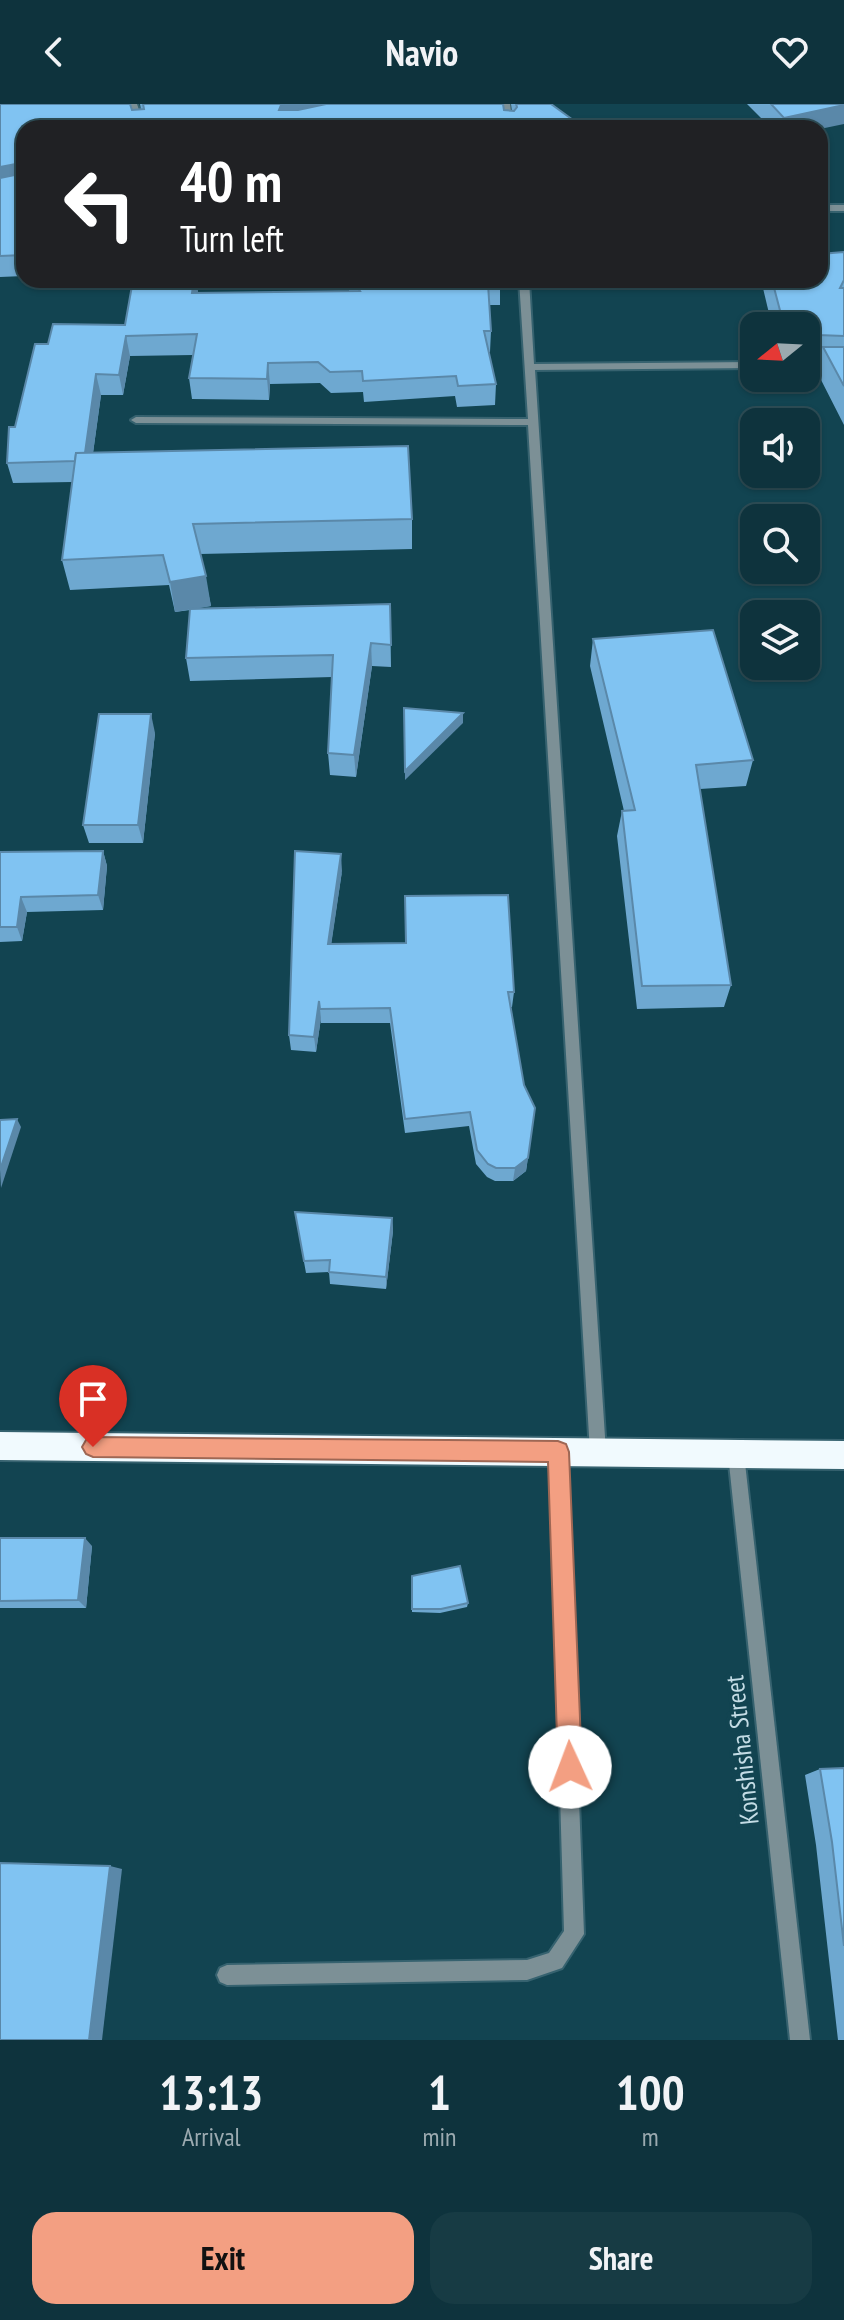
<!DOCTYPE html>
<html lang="en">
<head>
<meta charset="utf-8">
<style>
  body { margin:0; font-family:"PT Sans Narrow",sans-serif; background:#173b44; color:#f1f3f6; height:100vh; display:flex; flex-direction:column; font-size:30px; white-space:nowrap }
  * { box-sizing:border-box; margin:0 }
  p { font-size:26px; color:#9baab0 }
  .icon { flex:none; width:44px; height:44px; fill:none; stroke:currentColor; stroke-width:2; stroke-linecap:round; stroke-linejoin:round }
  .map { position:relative; height:1936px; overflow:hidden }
  .side { display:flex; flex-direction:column; background:#0e333d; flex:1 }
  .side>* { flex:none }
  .hud { position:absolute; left:16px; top:16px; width:812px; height:168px; border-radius:24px; box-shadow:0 2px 6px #0004,0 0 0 2px #2e4e57; background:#202124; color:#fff; overflow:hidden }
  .needle { width:52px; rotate:252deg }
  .tools { position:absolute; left:740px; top:208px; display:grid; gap:16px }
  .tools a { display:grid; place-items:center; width:80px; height:80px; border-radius:16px; background:#0e333d; box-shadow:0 2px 6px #0004,0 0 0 2px #2e4e57; font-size:40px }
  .pin { position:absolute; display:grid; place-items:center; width:68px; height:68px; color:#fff; margin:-82px -34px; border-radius:50% 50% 50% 0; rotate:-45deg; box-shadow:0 0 8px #0007 }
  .pin .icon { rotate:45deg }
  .me { position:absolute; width:88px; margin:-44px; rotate:358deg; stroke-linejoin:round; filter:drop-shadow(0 0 6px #0008) }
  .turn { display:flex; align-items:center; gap:28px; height:168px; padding:0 32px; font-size:36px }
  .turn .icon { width:104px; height:104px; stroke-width:2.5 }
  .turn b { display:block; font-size:56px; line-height:68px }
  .eta { display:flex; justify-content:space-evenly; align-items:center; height:136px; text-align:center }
  .eta b { font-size:48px; font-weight:800; line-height:56px }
  .primary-button { display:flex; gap:16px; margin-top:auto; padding:16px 32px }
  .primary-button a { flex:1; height:92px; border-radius:24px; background:#f39f82; color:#111; font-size:32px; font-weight:800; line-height:92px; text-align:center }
  .primary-button a+a { background:#173b44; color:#f1f3f6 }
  header { display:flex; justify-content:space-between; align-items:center; height:104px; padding:0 32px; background:#0e333d; font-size:36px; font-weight:800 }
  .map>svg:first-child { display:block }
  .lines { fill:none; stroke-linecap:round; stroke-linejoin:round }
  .minor-casing { stroke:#36626f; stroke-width:4 }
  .highway-casing { stroke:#36626f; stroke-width:4 }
  .minor { fill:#7c9096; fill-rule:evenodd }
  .highway { fill:#f1fafe; fill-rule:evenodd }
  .wall { fill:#6ea8d0 }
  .shaded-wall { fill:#5a88a9 }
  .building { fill:#80c3f2; stroke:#5a88a9; stroke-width:2 }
  .route { fill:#f39f82; stroke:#9e6754; stroke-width:2 }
  .labels { text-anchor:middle; stroke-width:8; stroke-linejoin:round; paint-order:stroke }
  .near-street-label { font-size:26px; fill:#c4dce5; stroke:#124451 }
</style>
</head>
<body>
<header><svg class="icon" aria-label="back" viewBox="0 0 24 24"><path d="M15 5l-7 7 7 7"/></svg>Navio<svg class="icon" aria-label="heart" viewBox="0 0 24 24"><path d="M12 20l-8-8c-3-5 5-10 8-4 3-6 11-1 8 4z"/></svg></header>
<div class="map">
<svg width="844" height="1936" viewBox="0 0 844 1936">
  <rect width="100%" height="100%" fill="#124451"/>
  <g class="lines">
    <defs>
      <g id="minor">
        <polygon points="129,0 137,0 145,24 137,24"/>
        <polygon points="502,0 510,0 513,24 505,24"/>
        <rect x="820" y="101" width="24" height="6"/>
        <polygon points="519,176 529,176 534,260 754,258 754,264 535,266 606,1348 604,1354 598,1356 592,1354 590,1348 528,321 136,319 131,316 136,313 528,315"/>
        <rect x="806" y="259" width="38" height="6"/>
        <polygon points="558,1340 564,1342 566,1348 584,1830 562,1864 527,1876 227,1881 220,1878 217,1871 220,1864 227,1861 527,1856 549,1849 564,1827 550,1348 552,1342"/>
        <polygon points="736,1342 742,1344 744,1350 810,1936 790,1936 728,1350 730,1344"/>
      </g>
      <polygon id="highway" points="0,1328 844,1337 844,1365 0,1356"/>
    </defs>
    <use href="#minor" class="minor-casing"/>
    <use href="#highway" class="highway-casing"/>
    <use href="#minor" class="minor"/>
    <use href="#highway" class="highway"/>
  </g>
  <g class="wall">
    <polygon points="0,0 132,6 141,6 140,0 503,0 504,6 512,6 511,0 551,0 584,24 24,24 24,172 0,173"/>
    <polygon points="747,0 844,0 820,24 672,24 673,20 768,21"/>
    <polygon points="844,148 844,321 817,268 820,256 812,256 808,239 806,239 806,222 772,222 762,180 763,176 820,176"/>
    <polygon points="196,176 198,189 349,187 349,176 500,176 500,201 489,201 491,227 490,248 489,248 496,280 495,301 457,303 455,292 364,298 363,288 331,289 320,279 270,280 269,296 192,295 189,274 193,251 130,252 123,291 101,291 93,349 412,415 412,445 200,450 211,502 197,504 390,500 391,563 372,562 356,673 330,671 328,649 332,573 190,577 186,554 190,506 175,508 169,481 70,486 62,456 72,378 13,379 7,359 15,323 48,240 125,221"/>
    <polygon points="593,535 753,656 746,682 700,685 731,881 724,903 637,905 617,732 622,707 624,707 590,562"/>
    <polygon points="155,629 143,739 89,739 83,721"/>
    <polygon points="103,747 107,762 103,806 27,808 22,837 0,838 0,748"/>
    <polygon points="342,767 331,840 514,888 512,903 511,903 524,981 535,1004 526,1067 513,1077 495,1077 487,1073 476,1060 469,1022 405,1029 390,919 321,919 321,914 316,948 291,946 289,931"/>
    <polygon points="295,1108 392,1114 393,1127 386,1185 330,1180 329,1168 306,1169"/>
    <polygon points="0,1434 92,1442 86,1504 0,1504"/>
    <polygon points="412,1472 468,1499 467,1503 440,1509 412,1508"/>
    <polygon points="844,1664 844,1936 838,1936 816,1741 805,1671 820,1665"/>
  </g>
  <g class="shaded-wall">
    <polygon points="284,0 373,0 282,21 279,6 281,1"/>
    <polygon points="844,1 844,20 820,25 820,24 782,24 784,14"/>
    <polygon points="21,59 24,71 0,84 0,63"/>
    <polygon points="191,176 196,176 198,189 195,209"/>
    <polygon points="126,232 130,252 123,291 119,271"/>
    <polygon points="268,259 270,280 269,296 267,275"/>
    <polygon points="96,270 101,291 89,378 84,357"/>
    <polygon points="206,472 211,502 175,508 170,478"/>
    <polygon points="371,539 372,562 356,673 354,651"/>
    <polygon points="463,609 463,619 405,676 405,667"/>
    <polygon points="151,610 155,629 143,739 138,721"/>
    <polygon points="103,747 107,762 103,806 98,791"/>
    <polygon points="341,750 342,767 329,856 328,840"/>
    <polygon points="21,793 27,808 22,837 17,823"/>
    <polygon points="319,897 321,914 316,948 314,933"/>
    <polygon points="17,1015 21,1023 1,1084 0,1066"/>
    <polygon points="528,1054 526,1067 513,1077 515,1064"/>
    <polygon points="392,1114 393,1127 386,1185 386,1173"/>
    <polygon points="85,1434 92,1442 86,1504 78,1496"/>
    <polygon points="110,1762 122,1765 102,1936 89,1936"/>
  </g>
  <g class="building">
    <polygon points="0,0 130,0 132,6 144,5 143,0 284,0 281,1 279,6 298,6 326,0 503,0 504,6 514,7 517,3 516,0 551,0 584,24 24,24 24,151 0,152 0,74 20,70 21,59 0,63"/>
    <polygon points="771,0 844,0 844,1 784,14"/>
    <polygon points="673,20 783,21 784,24 673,24"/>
    <polygon points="844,148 844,176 840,184 844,184 844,232 818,231 814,214 782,214 772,176 820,176 820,150"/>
    <polygon points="133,176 194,176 192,189 360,187 353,176 500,176 501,180 488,180 491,227 484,227 496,280 458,282 456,272 363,277 362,267 330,268 318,258 268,259 267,275 189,274 197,230 126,232 119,271 96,270 85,349 76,349 75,357 7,359 9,323 15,323 35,240 48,240 53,220 125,221"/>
    <polygon points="823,243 844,243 844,282"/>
    <polygon points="408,342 412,415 193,420 206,472 170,478 163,451 62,456 76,349"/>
    <polygon points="390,500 391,541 371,539 354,651 328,649 333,551 186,554 190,505"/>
    <polygon points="713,526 753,656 696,661 731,881 642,882 622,707 635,706 593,535"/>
    <polygon points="404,604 463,609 405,667"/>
    <polygon points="99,610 151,610 138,721 83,721"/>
    <polygon points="103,747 98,791 21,793 17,823 0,823 0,748"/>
    <polygon points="295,747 341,750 328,840 406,839 405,792 508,791 514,888 508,888 524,981 535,1004 528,1054 515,1064 496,1064 488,1060 477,1046 470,1008 405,1015 390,904 320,905 319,897 314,933 289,931"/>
    <polygon points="17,1015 0,1066 0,1016"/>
    <polygon points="295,1108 392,1114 386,1173 329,1168 330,1156 304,1157"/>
    <polygon points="0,1434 85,1434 78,1496 0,1497"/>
    <polygon points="460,1462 468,1499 441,1505 412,1505 412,1472"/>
    <polygon points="844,1664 844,1842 832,1738 820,1665"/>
    <polygon points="0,1759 110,1762 89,1936 0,1936"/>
  </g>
  <polygon class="route" points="93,1333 558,1337 566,1340 569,1348 582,1663 579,1671 570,1675 562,1671 558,1663 548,1358 93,1353 86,1350 82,1343 86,1336"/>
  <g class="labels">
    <g class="near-street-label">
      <text transform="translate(742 1646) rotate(-96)" y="9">Konshisha Street</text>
    </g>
  </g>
</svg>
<div class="tools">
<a><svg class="needle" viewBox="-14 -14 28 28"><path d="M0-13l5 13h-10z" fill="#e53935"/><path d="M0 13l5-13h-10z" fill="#9baab0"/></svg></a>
<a><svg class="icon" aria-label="sound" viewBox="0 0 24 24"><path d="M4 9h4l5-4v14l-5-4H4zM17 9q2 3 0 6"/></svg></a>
<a><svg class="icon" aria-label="search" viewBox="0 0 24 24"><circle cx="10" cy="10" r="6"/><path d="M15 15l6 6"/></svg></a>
<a><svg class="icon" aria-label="layers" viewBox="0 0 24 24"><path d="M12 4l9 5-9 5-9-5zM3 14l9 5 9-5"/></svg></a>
</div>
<div class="pin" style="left:93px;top:1343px;background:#d93025"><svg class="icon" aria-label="arrive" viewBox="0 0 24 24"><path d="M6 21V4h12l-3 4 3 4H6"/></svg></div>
<svg class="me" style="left:570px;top:1663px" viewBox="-20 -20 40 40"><circle r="19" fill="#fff"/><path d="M0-13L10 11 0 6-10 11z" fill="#f39f82"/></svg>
<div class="hud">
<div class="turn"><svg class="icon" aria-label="left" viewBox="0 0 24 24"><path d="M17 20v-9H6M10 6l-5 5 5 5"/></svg><div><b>40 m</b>Turn left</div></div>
</div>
</div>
<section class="side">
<div class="eta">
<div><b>13:13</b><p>Arrival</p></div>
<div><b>1</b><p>min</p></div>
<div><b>100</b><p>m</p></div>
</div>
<div class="primary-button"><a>Exit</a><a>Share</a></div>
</section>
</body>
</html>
